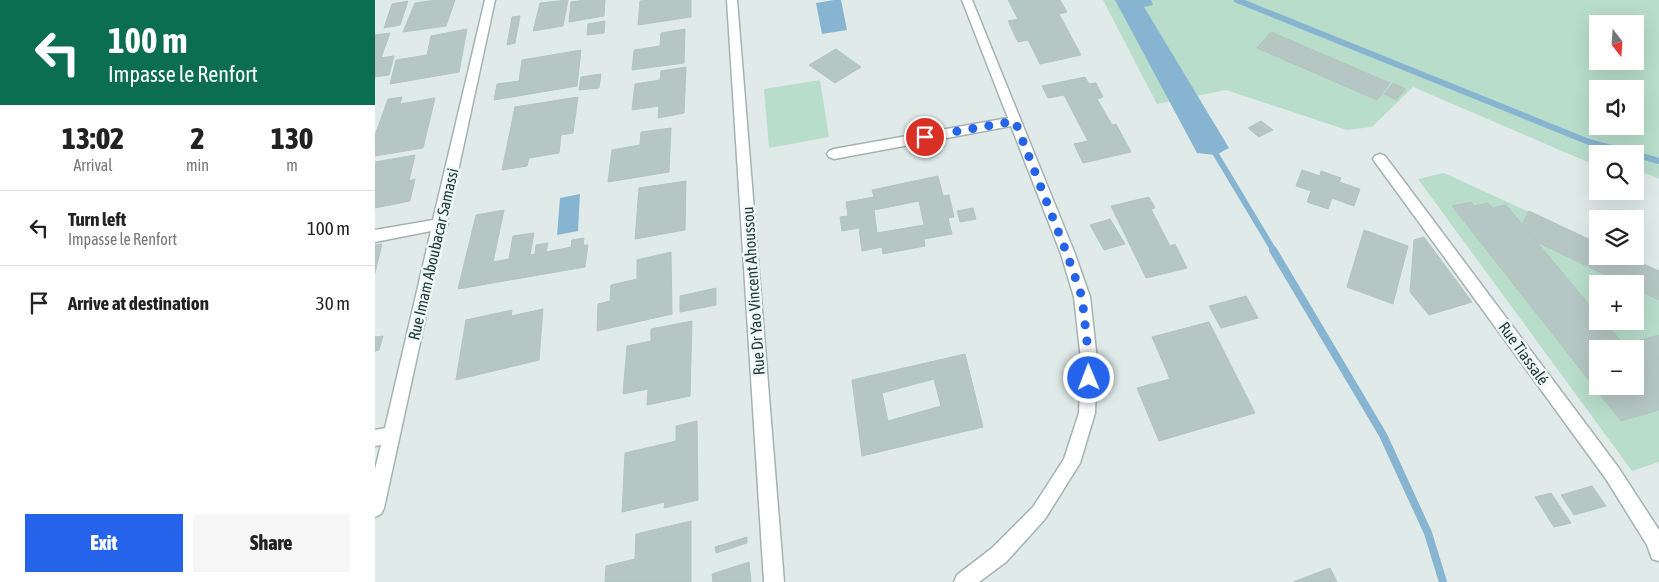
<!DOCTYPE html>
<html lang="en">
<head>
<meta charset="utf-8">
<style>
  body { margin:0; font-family:"Asap Condensed",sans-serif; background:#f6f6f6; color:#222; height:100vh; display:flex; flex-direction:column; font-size:19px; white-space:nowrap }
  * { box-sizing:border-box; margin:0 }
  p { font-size:16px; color:#767676 }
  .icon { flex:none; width:28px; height:28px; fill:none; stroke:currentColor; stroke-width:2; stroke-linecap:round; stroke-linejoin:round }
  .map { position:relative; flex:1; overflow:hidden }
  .side { display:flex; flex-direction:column; background:#fff; width:375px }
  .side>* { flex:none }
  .top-card { background:#0b6e4f; color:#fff; overflow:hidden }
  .needle { width:32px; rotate:163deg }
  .buttons { position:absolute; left:1214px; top:15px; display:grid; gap:10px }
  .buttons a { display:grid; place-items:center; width:55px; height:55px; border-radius:0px; background:#fff; box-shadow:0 5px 20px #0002; font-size:25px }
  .pin { position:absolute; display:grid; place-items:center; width:42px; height:42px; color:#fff; margin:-21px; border:2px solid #fff; border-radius:50%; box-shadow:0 1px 5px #0007 }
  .me { position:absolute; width:55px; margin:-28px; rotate:359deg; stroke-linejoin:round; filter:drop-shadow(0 0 4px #0008) }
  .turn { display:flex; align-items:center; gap:18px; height:105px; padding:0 25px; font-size:22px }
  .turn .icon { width:65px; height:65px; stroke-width:2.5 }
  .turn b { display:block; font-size:35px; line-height:42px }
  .eta { display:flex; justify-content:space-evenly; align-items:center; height:85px; text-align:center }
  .eta b { font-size:30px; font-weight:800; line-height:35px }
  .primary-button { display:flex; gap:10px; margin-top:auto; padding:10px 25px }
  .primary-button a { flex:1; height:58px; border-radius:0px; background:#2563eb; color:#fff; font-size:20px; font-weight:800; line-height:58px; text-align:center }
  .primary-button a+a { background:#f6f6f6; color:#222 }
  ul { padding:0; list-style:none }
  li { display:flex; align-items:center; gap:15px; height:75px; padding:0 25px; border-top:1px solid #e0e0e0 }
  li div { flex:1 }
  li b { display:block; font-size:19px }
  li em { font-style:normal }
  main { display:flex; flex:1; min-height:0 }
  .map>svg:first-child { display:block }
  .green { fill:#b8ddcb; fill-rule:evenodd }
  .water { fill:#87b4d1 }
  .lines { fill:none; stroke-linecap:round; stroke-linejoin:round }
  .stream-far1 { stroke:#87b4d1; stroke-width:6 }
  .stream { stroke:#87b4d1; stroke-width:8 }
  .building { fill:#b5c6c3; stroke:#b2c5c1; fill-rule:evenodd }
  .minor-casing { stroke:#a3b3b1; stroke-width:3 }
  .minor { fill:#fff; fill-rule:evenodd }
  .route { stroke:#2563eb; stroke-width:9; stroke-dasharray:0 16.2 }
  .labels { text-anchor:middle; stroke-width:5; stroke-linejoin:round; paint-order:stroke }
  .street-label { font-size:16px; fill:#213b3b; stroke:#f0f8f6 }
</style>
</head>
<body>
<main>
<section class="side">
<div class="top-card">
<div class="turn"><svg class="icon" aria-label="left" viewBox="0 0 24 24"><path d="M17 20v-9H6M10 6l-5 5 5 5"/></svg><div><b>100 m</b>Impasse le Renfort</div></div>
</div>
<div class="eta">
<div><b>13:02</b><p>Arrival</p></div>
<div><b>2</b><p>min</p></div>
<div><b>130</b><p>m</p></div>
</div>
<ul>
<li><svg class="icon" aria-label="left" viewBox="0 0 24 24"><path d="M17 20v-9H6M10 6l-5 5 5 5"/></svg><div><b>Turn left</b><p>Impasse le Renfort</p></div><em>100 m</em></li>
<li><svg class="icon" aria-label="arrive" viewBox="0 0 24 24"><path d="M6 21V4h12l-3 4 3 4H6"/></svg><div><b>Arrive at destination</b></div><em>30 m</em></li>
</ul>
<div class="primary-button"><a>Exit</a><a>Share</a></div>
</section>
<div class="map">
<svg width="1284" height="582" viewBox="0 0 1284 582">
  <rect width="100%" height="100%" fill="#e0ebe9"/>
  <g class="green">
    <path d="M728 0H1284V179L1263 170 1260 173V154H1222V166L1038 87 997 127 972 130 851 90 782 104ZM1222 24H1260V61H1222ZM1222 89H1260V126H1222Z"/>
    <polygon points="445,80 454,137 394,148 389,89"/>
    <path d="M1069 173 1222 243V256L1284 271V462L1257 471 1043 179ZM1222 284H1260V321H1222ZM1222 349H1260V386H1222Z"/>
  </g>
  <g class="water">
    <polygon points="459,0 466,0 472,30 447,34 441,3"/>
    <polygon points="740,0 776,0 778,5 769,7 854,148 841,155 822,153"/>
    <polygon points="205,194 203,231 182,235 185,198"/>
  </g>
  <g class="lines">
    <g class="stream-far1">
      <polyline points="862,0 1214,142 1258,154"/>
      <polyline points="836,146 899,251"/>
      <polyline points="1260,154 1284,161"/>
    </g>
    <polyline class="stream" points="898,250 1008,435 1053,533 1068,582"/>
  </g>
  <g class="building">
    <polygon points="61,0 80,0 71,26 28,32 40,3"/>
    <polygon points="193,0 188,26 158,31 165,3"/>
    <polygon points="211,0 230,0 229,16 194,22 196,2"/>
    <polygon points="274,0 316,0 316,17 263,25 265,1"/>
    <polygon points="633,0 685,0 692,12 684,14 706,55 665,64 653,40 643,42 633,21 643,19"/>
    <polygon points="33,1 25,25 9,28 17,4"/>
    <polygon points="145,16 140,43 132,45 137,17"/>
    <polygon points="230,21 229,33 212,35 213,24"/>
    <polygon points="92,29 84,72 15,84 21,60 52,55 56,36"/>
    <polygon points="310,29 309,63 257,70 259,50 285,46 286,33"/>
    <polygon points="896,32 1015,83 1002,100 882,48"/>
    <polygon points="15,33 6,58 19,56 14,75 0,77 0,35"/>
    <polygon points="461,49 486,67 460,83 434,65"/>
    <polygon points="206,50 202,86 119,100 122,84 144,81 147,60"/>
    <polygon points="311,67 309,113 283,118 284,106 257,110 260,84 285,80 286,71"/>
    <polygon points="226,74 224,88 204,90 206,77"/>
    <polygon points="710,77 714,84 721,83 728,97 722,99 737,125 741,124 756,152 708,163 699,144 713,141 689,95 673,98 667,86"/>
    <polygon points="1018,83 1031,89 1021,100 1009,94"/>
    <polygon points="27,97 25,104 60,98 48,148 0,156 0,135 13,99"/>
    <polygon points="203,97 198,133 186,135 184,153 154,158 152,166 127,170 140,107"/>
    <polygon points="886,121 898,130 884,137 873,128"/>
    <polygon points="296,128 294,172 233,182 237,150 265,145 266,132"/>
    <polygon points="40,155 34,181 40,179 35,201 0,208 0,162"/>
    <polygon points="927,170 945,176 946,171 966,178 964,182 985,189 979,206 957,198 953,209 932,202 936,191 921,186"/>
    <path d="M563 176 568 196 574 195 579 217 573 218 577 234 549 239 550 246 508 254 507 247 487 251 484 228 467 231 465 217 473 216 471 202 499 197 497 190ZM544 201 549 225 502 233 499 210Z"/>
    <polygon points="311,181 310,230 260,239 264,188"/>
    <polygon points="774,197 780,208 776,209 795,246 800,244 812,268 771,278 736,206"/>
    <path d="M1096 202 1099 206 1113 203 1118 208 1131 205 1222 314V321H1229L1249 345 1284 335V410L1246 421 1077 206ZM1222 349H1260V386H1222Z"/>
    <polygon points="598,208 601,219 585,222 582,211"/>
    <polygon points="129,210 118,262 134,259 138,236 159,233 155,255 160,254 161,245 173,243 171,252 196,247 197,240 209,238 208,245 213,245 210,267 83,289 101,215"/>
    <polygon points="1154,211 1222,243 1222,256 1251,256 1284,271 1284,300 1260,289 1260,284 1249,284 1162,242 1147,224"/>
    <polygon points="735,219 750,244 729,250 715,225"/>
    <polygon points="989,230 1033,246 1018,304 972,287"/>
    <polygon points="1049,237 1097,302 1054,315 1035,292 1039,240"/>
    <polygon points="7,244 0,273 0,245"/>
    <polygon points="296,252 297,314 222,331 223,304 235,301 236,285 262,279 262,260"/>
    <polygon points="341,288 341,305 305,312 305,296"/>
    <polygon points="871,296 883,318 846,328 834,306"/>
    <polygon points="168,309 164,360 81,380 91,320 137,310 136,316"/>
    <polygon points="317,321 315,396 272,405 273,389 248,394 252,346 276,341 276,329"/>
    <polygon points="834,322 880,413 784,441 762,388 795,379 777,337"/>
    <polygon points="8,336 4,350 0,351 0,337"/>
    <path d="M590 354 608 427 487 456 477 380ZM559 379 566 406 513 421 507 393Z"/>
    <polygon points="322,421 323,500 289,508 290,502 247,512 250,453 301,441 301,426"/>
    <polygon points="1217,486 1231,506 1199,515 1186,495"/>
    <polygon points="1176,493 1196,523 1179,527 1160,497"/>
    <polygon points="316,521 316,582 230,582 231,566 260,559 261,534"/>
    <polygon points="372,537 372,543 341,553 340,547"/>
    <polygon points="374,562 376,582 338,582 337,574"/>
    <polygon points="955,568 962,582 918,582"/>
  </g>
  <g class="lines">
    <defs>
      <g id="minor">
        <polygon points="110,0 120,0 72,222 73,224 70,228 9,508 6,514 0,517 0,469 6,445 0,446 0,430 10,428 56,231 0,242 0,230 58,220"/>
        <polygon points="352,0 362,0 409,582 389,582"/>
        <polygon points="587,0 597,0 700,254 715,297 722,360 720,413 705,463 670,519 631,562 604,582 579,582 582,575 617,548 658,507 689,459 704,413 706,360 699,297 686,254 636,126 459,159 454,157 452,154 454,151 459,149 633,118"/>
        <polygon points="1005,154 1010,156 1243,467 1284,530 1284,561 1277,559 1272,545 1231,479 1000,162 998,159 1000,156"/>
      </g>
    </defs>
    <use href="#minor" class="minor-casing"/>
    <use href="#minor" class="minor"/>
  </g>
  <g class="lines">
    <polyline class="route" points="550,137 640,121 692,254 707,297 714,360 714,378"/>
  </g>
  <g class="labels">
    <g class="street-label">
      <text transform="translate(58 254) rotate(-77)" y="6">Rue Imam Aboubacar Samassi</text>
      <text transform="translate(378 291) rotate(-94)" y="6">Rue Dr Yao Vincent Ahoussou</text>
      <text transform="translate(1149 353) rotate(54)" y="6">Rue Tiassalé</text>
    </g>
  </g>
</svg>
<div class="buttons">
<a><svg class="needle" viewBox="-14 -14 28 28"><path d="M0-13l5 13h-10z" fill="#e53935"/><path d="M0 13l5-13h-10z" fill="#767676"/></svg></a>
<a><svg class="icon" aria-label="sound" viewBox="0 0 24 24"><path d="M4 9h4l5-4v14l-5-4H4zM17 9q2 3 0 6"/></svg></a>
<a><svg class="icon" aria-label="search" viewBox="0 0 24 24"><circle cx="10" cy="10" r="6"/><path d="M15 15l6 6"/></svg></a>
<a><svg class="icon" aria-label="layers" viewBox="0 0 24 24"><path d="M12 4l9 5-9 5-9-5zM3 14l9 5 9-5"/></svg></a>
<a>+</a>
<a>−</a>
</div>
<div class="pin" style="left:550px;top:137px;background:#d93025"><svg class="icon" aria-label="arrive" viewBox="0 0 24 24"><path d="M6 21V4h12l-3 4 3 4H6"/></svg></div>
<svg class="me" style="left:714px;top:378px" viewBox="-20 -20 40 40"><circle r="17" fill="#2563eb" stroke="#fff" stroke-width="3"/><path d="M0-11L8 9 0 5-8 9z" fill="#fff"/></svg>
</div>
</main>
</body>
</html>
